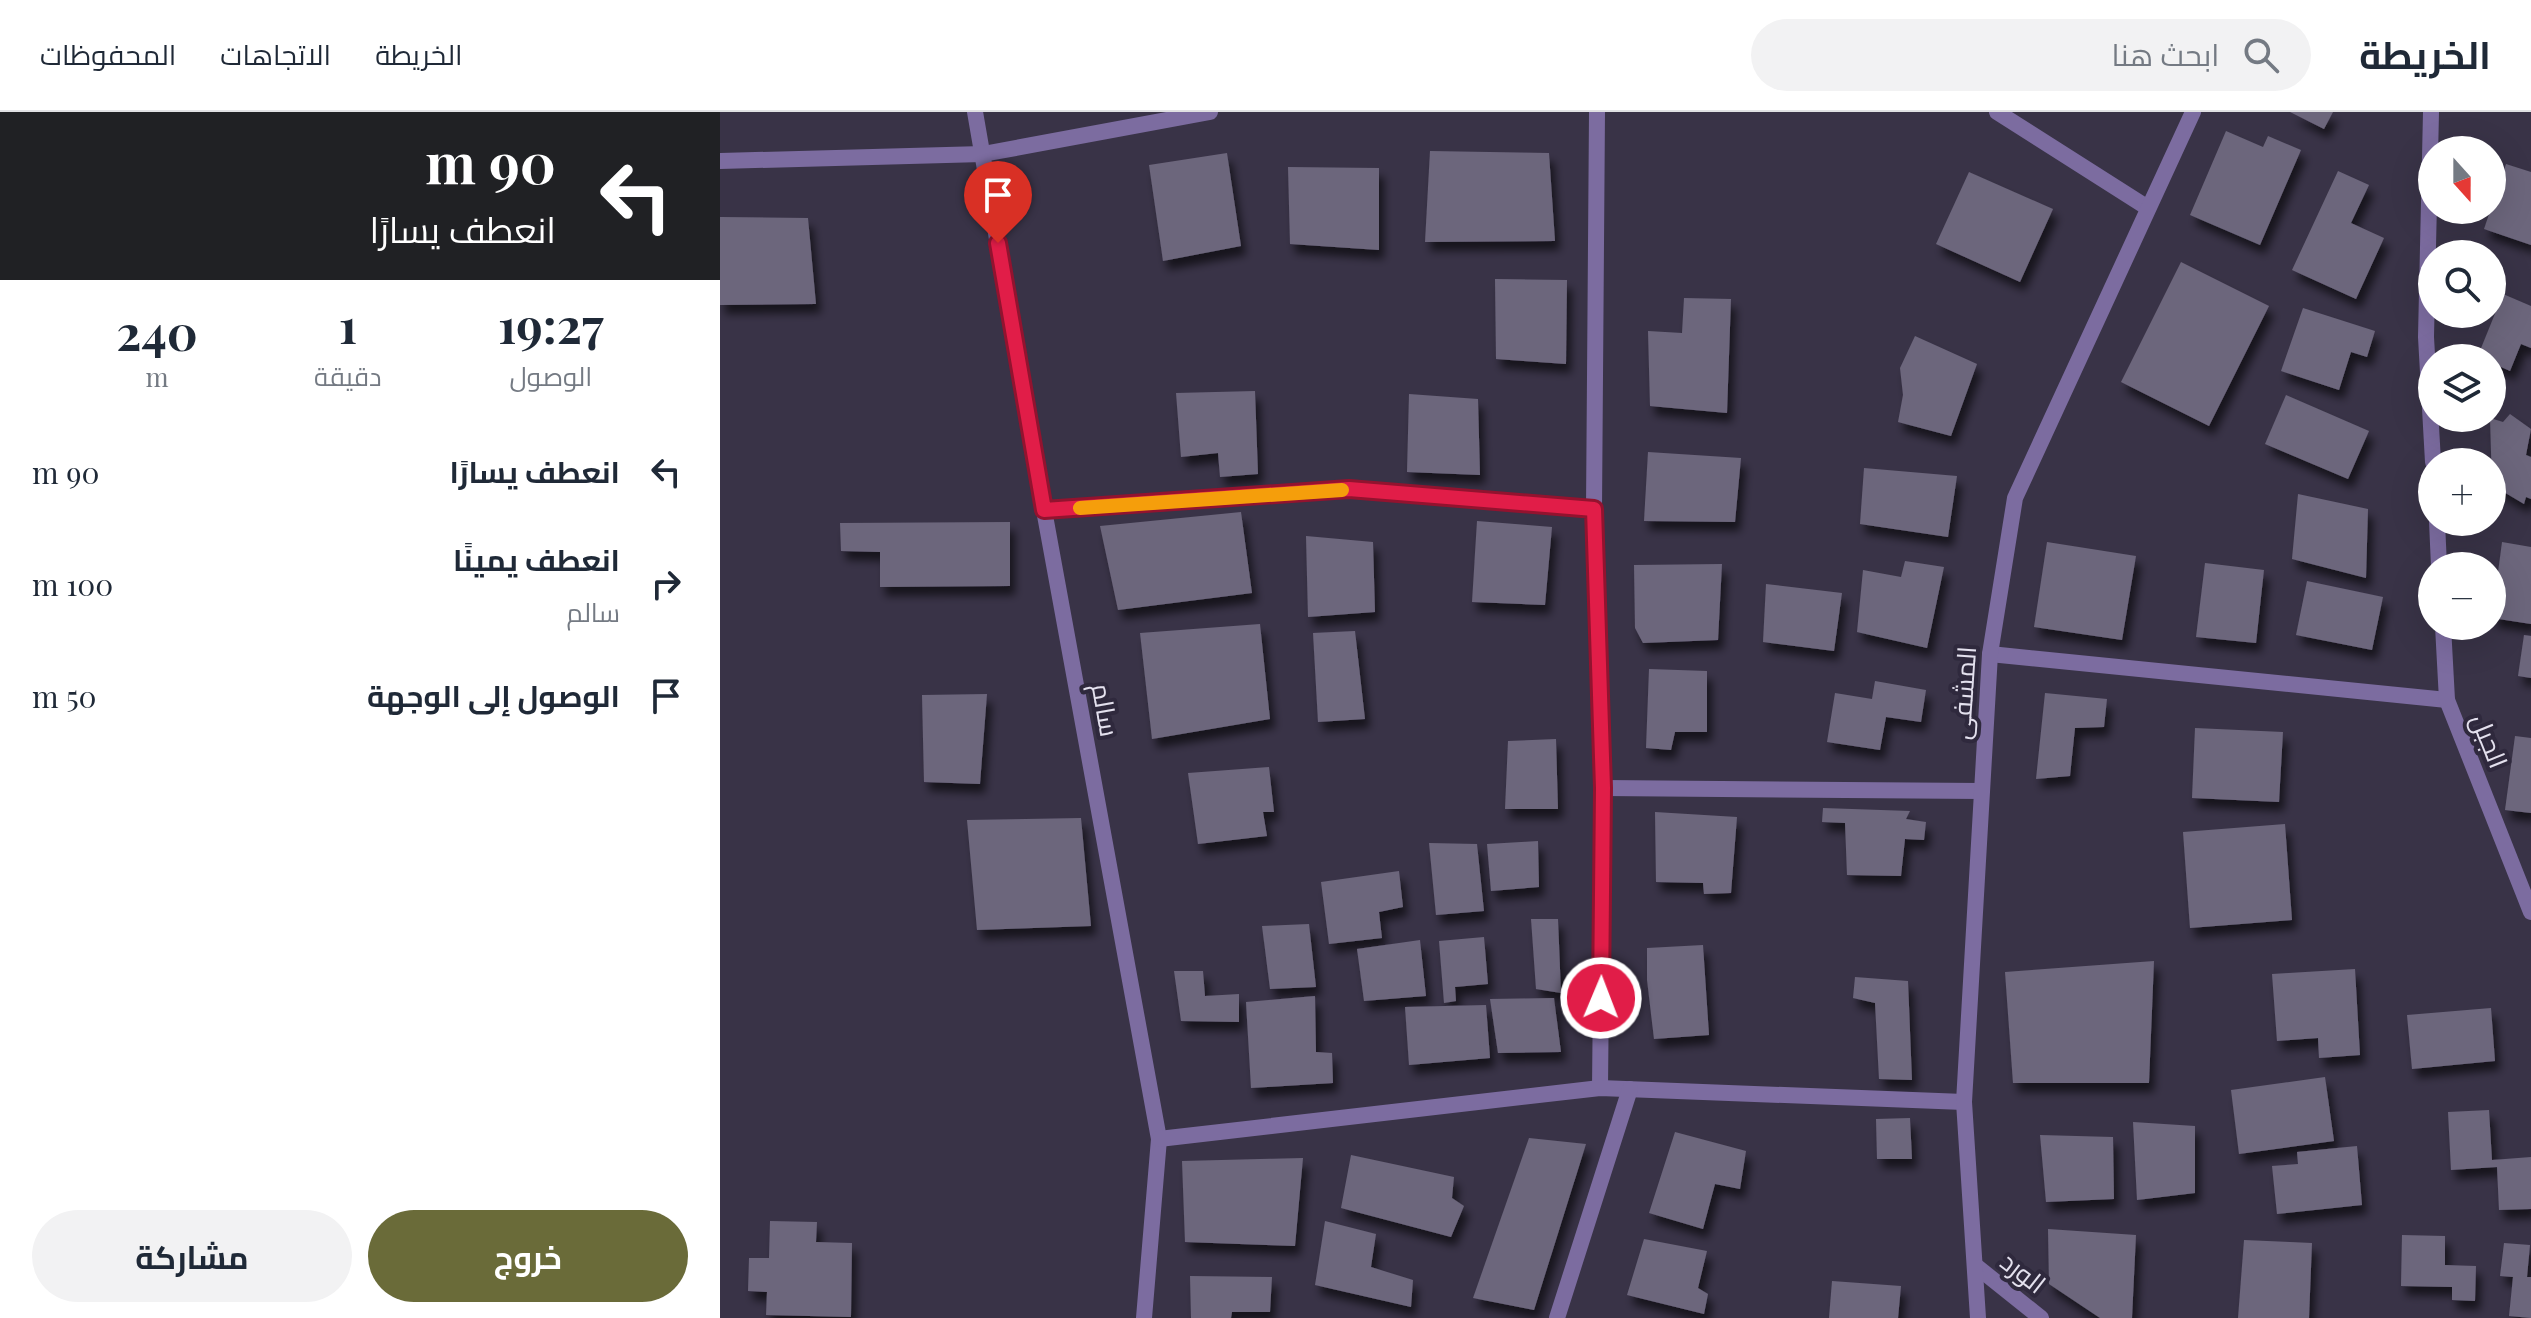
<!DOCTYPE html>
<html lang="ar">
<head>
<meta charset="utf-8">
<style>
  body { margin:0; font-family:"Playfair Display",Cairo,serif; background:#f2f2f3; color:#1f2937; direction:rtl; height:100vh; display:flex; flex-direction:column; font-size:30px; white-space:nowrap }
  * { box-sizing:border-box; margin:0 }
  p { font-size:26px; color:#747a83 }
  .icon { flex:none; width:44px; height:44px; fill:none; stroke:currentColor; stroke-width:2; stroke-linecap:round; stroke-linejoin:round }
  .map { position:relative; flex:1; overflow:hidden; direction:ltr }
  .drawer { display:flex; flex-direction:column; background:#fff; width:720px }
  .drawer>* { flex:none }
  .top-card { background:#202124; color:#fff; overflow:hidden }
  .needle { width:52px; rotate:159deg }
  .controls { position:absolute; left:1698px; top:24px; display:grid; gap:16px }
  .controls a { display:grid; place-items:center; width:88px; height:88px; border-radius:50%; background:#fff; box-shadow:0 8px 32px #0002; font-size:40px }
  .pin { position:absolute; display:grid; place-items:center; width:68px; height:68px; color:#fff; margin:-82px -34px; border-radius:50% 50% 50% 0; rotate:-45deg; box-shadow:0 0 8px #0007 }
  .pin .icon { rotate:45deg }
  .me { position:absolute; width:88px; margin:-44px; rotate:1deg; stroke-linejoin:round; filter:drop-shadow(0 0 6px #0008) }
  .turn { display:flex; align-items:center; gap:28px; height:168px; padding:0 32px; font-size:36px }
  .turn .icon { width:104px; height:104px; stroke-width:2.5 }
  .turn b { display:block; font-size:56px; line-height:68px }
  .eta { display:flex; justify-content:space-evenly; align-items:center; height:136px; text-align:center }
  .eta b { font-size:48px; font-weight:700; line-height:56px }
  .button { display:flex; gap:16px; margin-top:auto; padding:16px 32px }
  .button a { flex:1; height:92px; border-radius:48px; background:#6a6b39; color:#fff; font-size:32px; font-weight:700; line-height:92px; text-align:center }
  .button a+a { background:#f2f2f3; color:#1f2937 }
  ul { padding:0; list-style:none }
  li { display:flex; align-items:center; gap:24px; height:112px; padding:0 32px }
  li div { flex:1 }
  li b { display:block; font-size:30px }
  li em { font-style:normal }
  header { display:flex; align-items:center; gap:48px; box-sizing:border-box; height:112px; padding:0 40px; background:#fff; border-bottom:2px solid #e0e1e3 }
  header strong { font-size:38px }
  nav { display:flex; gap:44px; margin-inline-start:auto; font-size:28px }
  .search { width:560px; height:72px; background:#f2f2f3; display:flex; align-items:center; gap:20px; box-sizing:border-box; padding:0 28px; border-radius:44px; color:#747a83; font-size:30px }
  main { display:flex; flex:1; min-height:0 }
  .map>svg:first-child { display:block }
  .building { fill:#6c667c; filter:url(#shadow) }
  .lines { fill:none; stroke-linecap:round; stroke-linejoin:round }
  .minor { stroke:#7c6ca0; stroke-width:16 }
  .tertiary { stroke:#7c6ca0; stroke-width:16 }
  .route-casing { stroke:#92132f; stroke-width:20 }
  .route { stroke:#e11d48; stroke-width:14 }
  .slow { stroke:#f59e0b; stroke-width:14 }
  .labels { text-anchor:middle; stroke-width:8; stroke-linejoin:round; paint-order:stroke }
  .street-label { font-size:26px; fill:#e4e1ee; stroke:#2f293d }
</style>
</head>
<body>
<header>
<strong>الخريطة</strong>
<div class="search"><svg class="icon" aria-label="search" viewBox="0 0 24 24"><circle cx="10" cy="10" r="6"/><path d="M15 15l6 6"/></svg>ابحث هنا</div>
<nav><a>الخريطة</a><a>الاتجاهات</a><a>المحفوظات</a></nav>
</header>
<main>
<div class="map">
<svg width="1811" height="1206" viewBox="0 0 1811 1206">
  <defs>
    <filter id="shadow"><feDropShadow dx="5" dy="9" stdDeviation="4" flood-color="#0009"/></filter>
  </defs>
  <rect width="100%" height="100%" fill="#393347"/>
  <g class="building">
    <polygon points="1570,0 1613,0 1604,17"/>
    <polygon points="1506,19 1543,35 1548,24 1581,38 1540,133 1470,103"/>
    <polygon points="710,39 829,41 835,129 705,130"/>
    <polygon points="507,41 521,134 443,149 429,53"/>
    <polygon points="1786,52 1811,60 1811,133 1764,117"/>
    <polygon points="568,55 659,56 659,138 570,132"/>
    <polygon points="1618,59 1649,73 1631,111 1664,126 1636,187 1572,158"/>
    <polygon points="1249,60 1333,97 1300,170 1216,132"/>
    <polygon points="0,105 88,106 96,192 0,193"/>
    <polygon points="1461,150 1549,194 1489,314 1401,270"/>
    <polygon points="775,167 847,168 846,252 776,247"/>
    <polygon points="1783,182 1811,194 1811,236 1801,232 1790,259 1772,251 1772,246 1757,246"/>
    <polygon points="964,186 1011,187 1007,301 930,294 928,219 962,221"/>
    <polygon points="1583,196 1655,219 1647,245 1631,240 1619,278 1561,259"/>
    <polygon points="1195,224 1257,252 1231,324 1178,310 1183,283 1180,256"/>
    <polygon points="535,279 538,362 500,365 498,341 461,345 456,281"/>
    <polygon points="689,282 758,287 760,363 687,360"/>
    <polygon points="1566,283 1649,319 1628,367 1545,332"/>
    <polygon points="1790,302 1811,317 1806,343 1811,345 1811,387 1806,385 1804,392 1772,373 1770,306 1783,310"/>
    <polygon points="928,340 1021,346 1015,410 924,409"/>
    <polygon points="1144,356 1237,364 1228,425 1140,412"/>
    <polygon points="1578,382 1648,397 1646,466 1572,447"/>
    <polygon points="521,400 532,481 398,498 380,414"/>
    <polygon points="757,409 832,415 825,493 752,490"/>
    <polygon points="290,410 290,474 160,475 160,440 121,439 120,411"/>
    <polygon points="586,424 653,430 655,500 588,505"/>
    <polygon points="1327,430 1416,444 1402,528 1314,515"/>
    <polygon points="1782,430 1811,435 1811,512 1772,506"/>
    <polygon points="1185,449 1224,455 1207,536 1137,520 1143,458 1181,465"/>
    <polygon points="1485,451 1544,458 1536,531 1476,525"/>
    <polygon points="1002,452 998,528 923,531 915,516 914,453"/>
    <polygon points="1587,469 1663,485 1652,538 1576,523"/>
    <polygon points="1046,472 1122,481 1114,539 1043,530"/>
    <polygon points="540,512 550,607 432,627 420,521"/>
    <polygon points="635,519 645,607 598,610 593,521"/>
    <polygon points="1804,523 1811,524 1811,566 1798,564"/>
    <polygon points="929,557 987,559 987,620 955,620 951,638 926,636"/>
    <polygon points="1155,569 1206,578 1201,610 1166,605 1160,638 1107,630 1115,581 1152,587"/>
    <polygon points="1325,581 1387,587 1384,615 1355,616 1350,664 1316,667"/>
    <polygon points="267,582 260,672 204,670 202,583"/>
    <polygon points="1475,616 1563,620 1559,690 1472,686"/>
    <polygon points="1795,624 1811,626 1811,701 1785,698"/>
    <polygon points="836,627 838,697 785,697 788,629"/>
    <polygon points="549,655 554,700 543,700 547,724 478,732 468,661"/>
    <polygon points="1103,696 1190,699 1186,707 1206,710 1204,728 1185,727 1181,764 1127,763 1125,711 1102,710"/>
    <polygon points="935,700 1017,705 1011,781 984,782 983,771 936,770"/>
    <polygon points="361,706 371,814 257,818 247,708"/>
    <polygon points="1565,712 1572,808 1470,816 1463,720"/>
    <polygon points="818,729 819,775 771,779 767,732"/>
    <polygon points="709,731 757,732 764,799 716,803"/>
    <polygon points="679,759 683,795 659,800 662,826 609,832 601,770"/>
    <polygon points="811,807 838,807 841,881 816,877"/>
    <polygon points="589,812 596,875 550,877 542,814"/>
    <polygon points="764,825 768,872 735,875 736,889 724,891 719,829"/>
    <polygon points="700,828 706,884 644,889 637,837"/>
    <polygon points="983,833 989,923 934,927 927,868 927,836"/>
    <polygon points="1434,849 1429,971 1293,971 1285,860"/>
    <polygon points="1635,857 1640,943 1599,946 1598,926 1557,929 1552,862"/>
    <polygon points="454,859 483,859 485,884 519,882 519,910 461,909"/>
    <polygon points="1135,865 1188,869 1192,968 1159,967 1155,891 1133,886"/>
    <polygon points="595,884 596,940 612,941 613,971 531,976 526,890"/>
    <polygon points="834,886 841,940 778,941 770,887"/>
    <polygon points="766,893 770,946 689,953 685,895"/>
    <polygon points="1771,896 1775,949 1692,957 1687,903"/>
    <polygon points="1605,965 1614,1029 1519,1042 1511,978"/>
    <polygon points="1769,998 1772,1048 1811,1045 1811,1097 1779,1098 1777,1055 1731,1058 1728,1000"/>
    <polygon points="1190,1006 1192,1047 1157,1047 1156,1007"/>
    <polygon points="1413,1010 1475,1014 1475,1081 1417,1088"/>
    <polygon points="955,1020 1026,1039 1020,1077 995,1072 983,1117 929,1101"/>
    <polygon points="1320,1023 1393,1025 1394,1087 1326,1090"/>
    <polygon points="809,1026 866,1032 814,1198 753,1186"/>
    <polygon points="1637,1034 1642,1093 1557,1102 1552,1054 1578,1052 1577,1040"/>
    <polygon points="631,1043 734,1065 732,1086 744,1094 731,1125 621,1096"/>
    <polygon points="583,1046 575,1134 465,1130 462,1049"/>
    <polygon points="50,1109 97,1110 96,1130 132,1131 131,1205 46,1203 47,1180 28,1179 29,1146 49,1146"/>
    <polygon points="605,1109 656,1122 651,1155 693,1168 691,1195 595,1173"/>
    <polygon points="1328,1117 1416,1123 1412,1206 1380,1206 1329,1172"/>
    <polygon points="1682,1123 1725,1124 1725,1153 1756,1154 1755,1189 1732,1188 1732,1175 1681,1174"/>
    <polygon points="924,1127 987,1139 978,1176 988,1182 984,1202 907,1183"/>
    <polygon points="1524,1128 1592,1131 1589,1206 1518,1206"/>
    <polygon points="1784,1131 1810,1133 1807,1165 1811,1165 1811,1206 1789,1204 1793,1165 1780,1164"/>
    <polygon points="470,1164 552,1165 550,1200 512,1200 511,1206 471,1206"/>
    <polygon points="1112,1169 1181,1174 1178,1206 1109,1206"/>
  </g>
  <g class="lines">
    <g class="minor">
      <polyline points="255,0 324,398 439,1027 424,1206"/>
      <polyline points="877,0 874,397 883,676 880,976"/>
      <polyline points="1277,0 1428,96"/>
      <polyline points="0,49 263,42 490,0"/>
      <polyline points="324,398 629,377 874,397"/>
      <polyline points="1270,542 1727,588"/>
      <polyline points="883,676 1261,679"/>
      <polyline points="439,1027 880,976 1244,990"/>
      <polyline points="1256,1154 1321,1206"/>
      <polyline points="837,1206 910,977"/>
    </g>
    <g class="tertiary">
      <polyline points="1711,0 1706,225 1713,350"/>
      <polyline points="1717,410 1719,454"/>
      <polyline points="1723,514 1727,588 1811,800"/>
      <polyline points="1258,1206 1244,990 1270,542 1295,386 1473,0"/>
    </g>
  </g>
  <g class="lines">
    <defs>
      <polyline id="route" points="278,131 324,398 629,377 874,397 883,676 881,886"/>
    </defs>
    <use href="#route" class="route-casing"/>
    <use href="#route" class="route"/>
    <polyline class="slow" points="360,396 622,378"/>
  </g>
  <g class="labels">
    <g class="street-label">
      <text transform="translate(1244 581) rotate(-86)" y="9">المشفى</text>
      <text transform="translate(385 598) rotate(80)" y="9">سالم</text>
      <text transform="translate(1769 629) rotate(68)" y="9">الجبل</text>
      <text transform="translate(1303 1161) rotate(38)" y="9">الورد</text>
    </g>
  </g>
</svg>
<div class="controls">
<a><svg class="needle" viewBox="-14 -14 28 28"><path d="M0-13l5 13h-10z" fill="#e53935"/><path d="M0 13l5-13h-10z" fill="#747a83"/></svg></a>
<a><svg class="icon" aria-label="search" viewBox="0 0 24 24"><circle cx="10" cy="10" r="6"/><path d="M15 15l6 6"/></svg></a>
<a><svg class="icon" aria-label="layers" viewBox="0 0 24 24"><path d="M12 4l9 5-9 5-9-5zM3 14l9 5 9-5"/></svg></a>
<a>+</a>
<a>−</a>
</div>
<div class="pin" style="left:278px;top:131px;background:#d93025"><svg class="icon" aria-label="arrive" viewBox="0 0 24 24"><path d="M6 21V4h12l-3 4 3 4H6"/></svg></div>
<svg class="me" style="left:881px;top:886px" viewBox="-20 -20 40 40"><circle r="17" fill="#e11d48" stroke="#fff" stroke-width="3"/><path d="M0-11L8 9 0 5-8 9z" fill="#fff"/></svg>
</div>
<section class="drawer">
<div class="top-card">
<div class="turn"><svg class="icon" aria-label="left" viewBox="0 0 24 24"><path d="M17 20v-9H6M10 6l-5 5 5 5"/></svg><div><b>90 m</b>انعطف يسارًا</div></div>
</div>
<div class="eta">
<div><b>19:27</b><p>الوصول</p></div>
<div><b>1</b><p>دقيقة</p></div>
<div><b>240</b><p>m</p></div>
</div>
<ul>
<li><svg class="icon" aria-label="left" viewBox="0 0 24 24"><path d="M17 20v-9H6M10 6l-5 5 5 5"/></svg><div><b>انعطف يسارًا</b></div><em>90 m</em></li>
<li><svg class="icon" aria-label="right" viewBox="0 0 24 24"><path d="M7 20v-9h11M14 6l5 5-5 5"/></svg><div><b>انعطف يمينًا</b><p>سالم</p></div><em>100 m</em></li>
<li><svg class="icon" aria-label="arrive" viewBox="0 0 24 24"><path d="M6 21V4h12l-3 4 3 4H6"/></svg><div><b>الوصول إلى الوجهة</b></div><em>50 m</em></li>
</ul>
<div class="button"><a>خروج</a><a>مشاركة</a></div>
</section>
</main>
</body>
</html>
